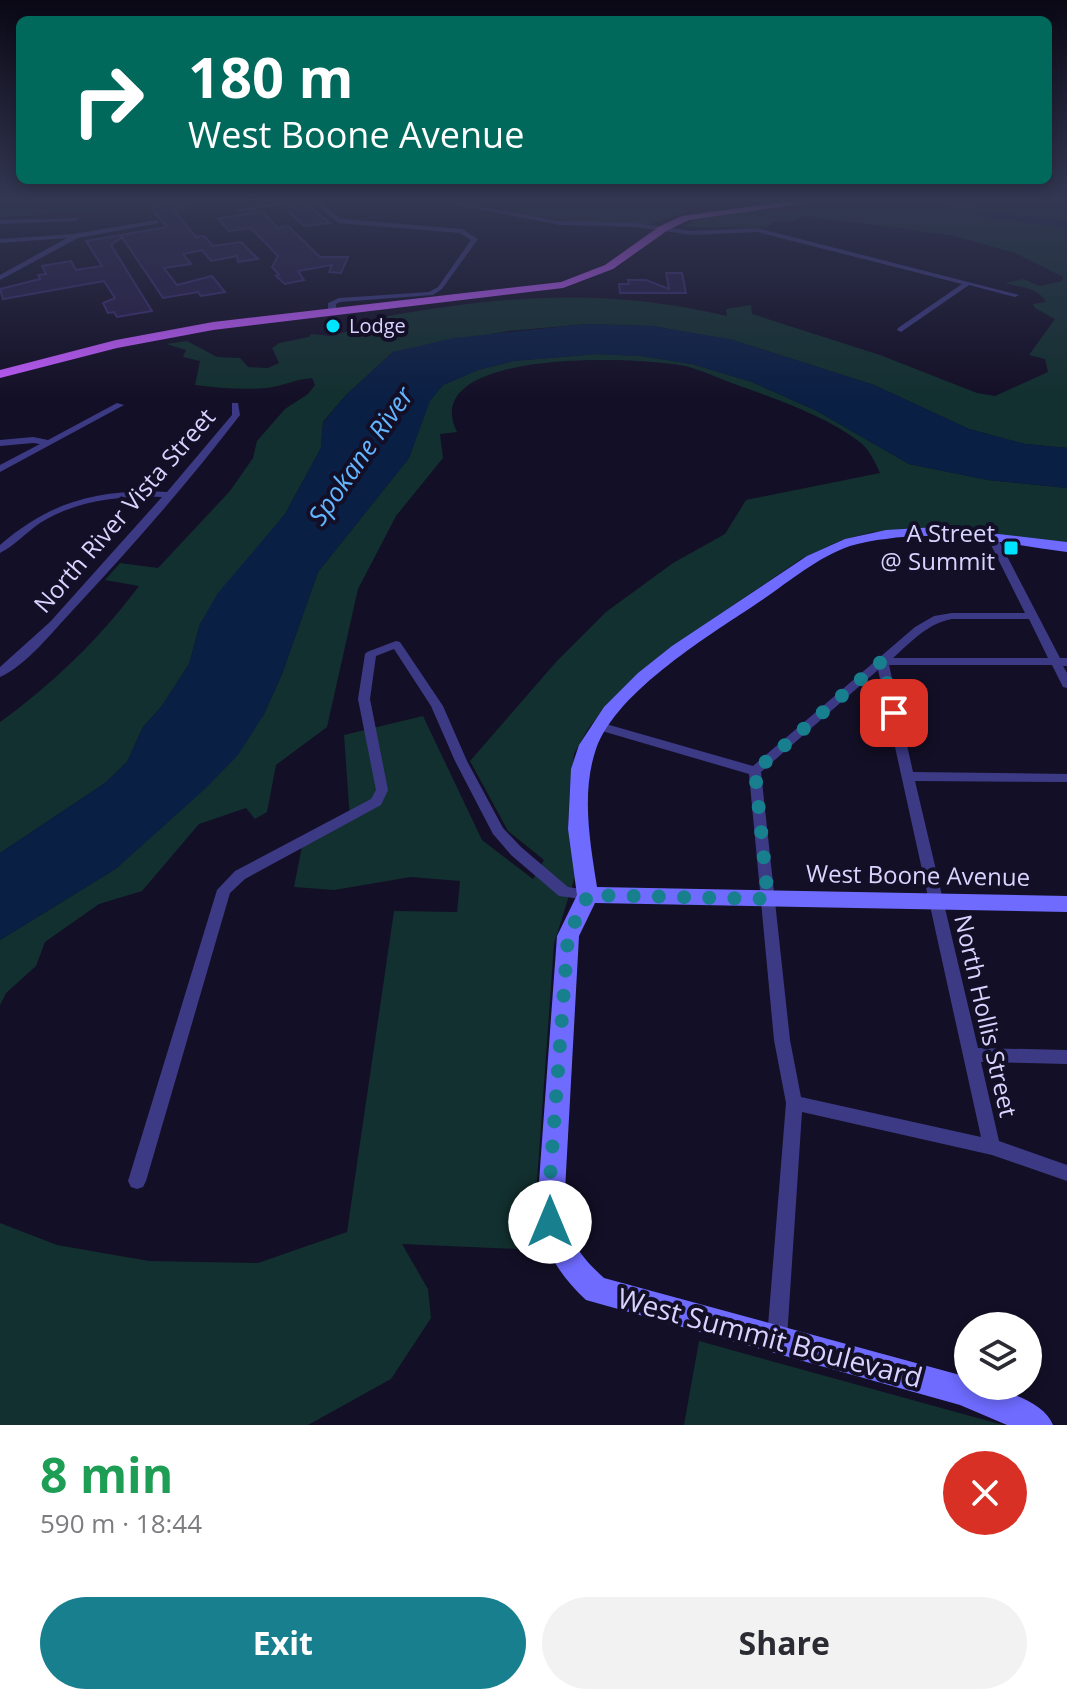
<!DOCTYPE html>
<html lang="en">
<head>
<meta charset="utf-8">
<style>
  body { margin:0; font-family:"Open Sans",sans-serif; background:#f2f2f3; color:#2b2b33; height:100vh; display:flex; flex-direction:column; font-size:30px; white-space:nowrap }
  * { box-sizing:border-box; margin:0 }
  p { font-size:26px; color:#7c7c81 }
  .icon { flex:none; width:44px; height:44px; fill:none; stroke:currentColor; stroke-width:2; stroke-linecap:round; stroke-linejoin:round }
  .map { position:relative; height:1425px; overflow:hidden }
  .sheet { display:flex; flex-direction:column; background:#fff; flex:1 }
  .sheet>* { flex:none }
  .banner { position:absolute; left:16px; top:16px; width:1036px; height:168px; border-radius:12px; box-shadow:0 4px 12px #0003; background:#00695c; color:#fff; overflow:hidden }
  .buttons { position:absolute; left:954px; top:1312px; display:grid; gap:16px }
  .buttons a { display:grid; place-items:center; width:88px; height:88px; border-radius:50%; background:#fff; box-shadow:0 4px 12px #0003; font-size:40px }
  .pin { position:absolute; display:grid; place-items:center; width:68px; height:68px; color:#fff; margin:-34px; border-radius:16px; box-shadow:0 4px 12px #0006 }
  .me { position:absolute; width:88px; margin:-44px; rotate:0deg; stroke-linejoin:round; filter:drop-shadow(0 0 6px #0008) }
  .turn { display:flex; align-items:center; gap:28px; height:168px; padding:0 40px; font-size:36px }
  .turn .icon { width:104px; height:104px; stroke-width:2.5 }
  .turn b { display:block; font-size:56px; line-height:68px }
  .round { display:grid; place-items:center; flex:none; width:84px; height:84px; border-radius:42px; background:#f2f2f3 }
  .summary { display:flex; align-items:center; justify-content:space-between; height:136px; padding:0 40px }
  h1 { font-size:48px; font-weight:700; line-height:60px; color:#1e9e55 }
  .button { display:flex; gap:16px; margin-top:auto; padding:16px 40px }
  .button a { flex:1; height:92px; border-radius:48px; background:#187f8f; color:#fff; font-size:32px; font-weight:700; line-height:92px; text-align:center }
  .button a+a { background:#f2f2f3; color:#2b2b33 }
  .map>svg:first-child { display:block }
  .green { fill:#12302f }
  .water { fill:#0a1f44 }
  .building { fill:#241b47; stroke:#3b2d73; stroke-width:2 }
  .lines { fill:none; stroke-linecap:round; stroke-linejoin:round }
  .street { fill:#3d3a85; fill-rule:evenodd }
  .secondary { fill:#6f6bff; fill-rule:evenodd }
  .primary { fill:#c25bff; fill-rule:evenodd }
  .route { stroke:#187f8f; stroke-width:14; stroke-dasharray:0 25.2 }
  .poi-dot { fill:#00e5ff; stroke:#130f26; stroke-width:3 }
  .labels { text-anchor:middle; stroke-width:8; stroke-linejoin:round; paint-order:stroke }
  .far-poi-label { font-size:20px; fill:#d9d4ff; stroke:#130f26; text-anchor:start }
  .street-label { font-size:24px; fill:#d9d4ff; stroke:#130f26 }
  .poi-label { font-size:24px; fill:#d9d4ff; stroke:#130f26; text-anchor:end }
  .water-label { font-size:26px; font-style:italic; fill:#62b6ff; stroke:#130f26 }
  .near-street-label { font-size:28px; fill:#d9d4ff; stroke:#130f26 }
</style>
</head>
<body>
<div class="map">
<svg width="1067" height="1425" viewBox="0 0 1067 1425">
  <rect width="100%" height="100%" fill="#130f26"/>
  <g class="green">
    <polygon points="0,201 168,201 80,212 0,217"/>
    <polygon points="449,201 643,201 687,211 651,224 573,222"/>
    <path d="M830 201H930L990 218 1067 227V448L1025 444 969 429 874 385 733 340 652 326 587 324 508 331 393 352 346 395 323 422 321 448 285 514 200 624 189 664 162 706 143 727 127 762 105 783 0 853V722C54 683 99 639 139 586L105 580 120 563 158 568 230 491 253 458 257 441 285 409 308 394 315 385 312 378C296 379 283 386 267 388 243 390 219 388 195 385L200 361 183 357 186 350 166 344 187 341 217 357 240 358 248 367 268 368 279 363 272 348 279 343 309 337 311 334 330 336 384 322 388 316C508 295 607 288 727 316L726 309 751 305 752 314 880 355 977 393 995 396 1048 372 1045 359 1029 355 1055 319 1035 308 1033 304 1046 302C1037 286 1020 288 1005 283L1023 279 1040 286 1062 281 1063 277 1015 253 951 235 803 216 794 221 771 222V225L765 228 683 227C716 204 765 214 802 210 815 209 817 204 830 201Z"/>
    <polygon points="956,201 1012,201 1067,212 1067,220 1014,215"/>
    <path d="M597 354 642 356 692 364 752 382 817 411 909 464 988 480 1067 488V543L930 528 873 532 842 540 801 559 676 644 610 702 588 729 574 754 570 786 568 823 576 873 554 944 534 1223 540 1250 402 1244 428 1289 431 1318 391 1379 308 1425H0V1223L57 1245 149 1261 258 1263 347 1232 394 911 457 912 460 881 411 877 334 890 294 887 302 846 350 820 344 735 423 716 482 840 533 879 544 860 508 831 470 761 556 662 606 612 673 563 725 534 746 500 880 473C876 464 869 449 861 443 826 416 781 401 740 386 723 380 706 372 689 367 645 356 415 347 457 432L440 434 443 458 396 516 358 589 327 727 276 765 267 812 255 819 246 808 199 824 142 891 99 904 45 942 36 966 6 993 0 1005V940L117 868 263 716 282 674 318 572 409 458 429 401 443 385 478 370 513 361Z"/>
    <polygon points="699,1341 1003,1425 684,1425"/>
  </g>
  <g class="water">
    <path d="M930 201C975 201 1021 218 1067 220V227L990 218Z"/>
    <polygon points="587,324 652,326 733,340 874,385 969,429 1025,444 1067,448 1067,488 988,480 909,464 817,411 752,382 692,364 642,356 597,354 513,361 478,370 443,385 430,401 409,458 318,572 282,674 263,716 238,755 206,788 117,868 0,940 0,853 105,783 127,762 143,727 162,706 189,664 200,624 218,593 285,514 321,448 323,423 346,395 393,352 454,338"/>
  </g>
  <g class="building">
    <polygon points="177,201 199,201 174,211 196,237 204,236 213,246 241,242 258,259 238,262 237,256 211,261 202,250 183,254 191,264 164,268 177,285 212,276 225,292 201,296 198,292 163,298 122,237 111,245 152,311 117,317 114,312 108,313 103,303 115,298 104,281 3,299 0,289 40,279 38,275 46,274 42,266 71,261 76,270 102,266 86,241 167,227 149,206"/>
    <polygon points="307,203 319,214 330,223 304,226 284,207"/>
    <polygon points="261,211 278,228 288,226 320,257 348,257 341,273 329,272 332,265 298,271 304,280 285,284 276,276 279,275 272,267 278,256 258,235 250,228 229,231 218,219"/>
    <polygon points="666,273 682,273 686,293 620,293 619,284 629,284 628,280 646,280 669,289"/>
  </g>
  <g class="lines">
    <g class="street">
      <polygon points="286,201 300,201 237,212 234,210"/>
      <polygon points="311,201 318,201 341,219 462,229 478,239 442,289 433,295 340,302 336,304 336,312 332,314 328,312 328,303 339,298 429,292 438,287 471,240 460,233 339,223"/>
      <polygon points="436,201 448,201 560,221 636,223 692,231 757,228 1019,295 1015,297 969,285 901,332 897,330 898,328 962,284 757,232 692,235 636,227 560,225"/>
      <polygon points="78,218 76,221 0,224 0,220"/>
      <polygon points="157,220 159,223 78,238 0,280 0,275 67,238 0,243 0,239 74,234"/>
      <polygon points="117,403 124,405 0,472 0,465 40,444 33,443 0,446 0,440 33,437 48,440"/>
      <path d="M232 403H238L240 415C188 483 131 548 72 611 53 631 26 666 0 677V667L50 622 162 497C119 496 77 500 40 523 27 532 14 546 0 553V545C52 500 100 489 167 492L232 415Z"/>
      <path d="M992 534 997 537 1060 658H1067V666H1063L1067 673V688L1063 687 1052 665H889L913 772 1067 774V782L915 781 978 1048 1067 1050V1064L981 1062 999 1141 1067 1165V1181L992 1155 802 1112 787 1338 784 1345 777 1348 770 1345 767 1338 786 1103 774 1040 749 774 595 729 593 726 599 722 753 766 915 627 934 616 952 613H1025L987 537ZM952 619H1029L1048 658H893C911 642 928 623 952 619ZM878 670 981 1137 801 1097 790 1040 761 772Z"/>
      <polygon points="396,641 400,642 443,706 467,761 503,828 521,847 568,887 593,891 595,895 593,899 588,900 559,896 511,855 493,834 455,761 431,706 394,649 376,656 370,699 388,790 381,805 245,879 230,893 146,1181 143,1187 137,1189 131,1187 128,1181 217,890 235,871 371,799 376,790 358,699 365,654 367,652"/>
    </g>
    <path class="secondary" d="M937 527 1067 542V552C1008 544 945 530 886 539 874 540 861 543 850 546 818 557 790 581 762 600 712 634 617 690 596 749 581 793 590 842 597 887L1067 896V912L595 903 579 936 564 1209C568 1240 581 1257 604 1278L960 1375 968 1378V1386C994 1386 1043 1399 1053 1425H1007L960 1405 586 1300C558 1274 542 1247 537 1209L557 936 577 895 568 829 571 769 579 745 604 707 638 673 672 646 807 556 845 539 886 530Z"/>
    <polygon class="primary" points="790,201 822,201 689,220 668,230 613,269 563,288 213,330 117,348 0,378 0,370 116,340 213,322 561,282 605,265 660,226 682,216"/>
  </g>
  <linearGradient id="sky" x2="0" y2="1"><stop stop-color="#0a0815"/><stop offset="0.5" stop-color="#333752"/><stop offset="1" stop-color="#333752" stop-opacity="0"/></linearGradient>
  <rect width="1067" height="400" fill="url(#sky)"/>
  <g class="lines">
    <polyline class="route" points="550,1222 549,1192 568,936 588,895 768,899 755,771 882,661 894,713"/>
  </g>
  <g class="poi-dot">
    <circle cx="333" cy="326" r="8"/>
    <rect x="1003" y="540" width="16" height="16" rx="4"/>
  </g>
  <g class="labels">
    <g class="far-poi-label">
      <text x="349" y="333">Lodge</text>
    </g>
    <g class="street-label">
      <text transform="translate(125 511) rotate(-49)" y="8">North River Vista Street</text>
      <text transform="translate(918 876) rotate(1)" y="8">West Boone Avenue</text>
      <text transform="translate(985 1016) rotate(77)" y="8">North Hollis Street</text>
    </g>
    <g class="poi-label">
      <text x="995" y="542">A Street<tspan x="995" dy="28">@ Summit</tspan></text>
    </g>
    <g class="water-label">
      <text transform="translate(361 456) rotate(-55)" y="9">Spokane River</text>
    </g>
    <g class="near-street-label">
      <text transform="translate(770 1338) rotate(15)" y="10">West Summit Boulevard</text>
    </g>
  </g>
</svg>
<div class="buttons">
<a><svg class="icon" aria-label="layers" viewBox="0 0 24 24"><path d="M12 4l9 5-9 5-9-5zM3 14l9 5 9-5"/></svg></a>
</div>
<div class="pin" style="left:894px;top:713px;background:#d93025"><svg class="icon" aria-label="arrive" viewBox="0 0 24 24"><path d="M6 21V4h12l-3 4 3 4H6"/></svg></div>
<svg class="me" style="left:550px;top:1222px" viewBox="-20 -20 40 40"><circle r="19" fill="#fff"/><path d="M0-13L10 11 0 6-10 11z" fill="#187f8f"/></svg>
<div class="banner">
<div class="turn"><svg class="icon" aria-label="right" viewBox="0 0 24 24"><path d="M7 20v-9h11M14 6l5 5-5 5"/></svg><div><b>180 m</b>West Boone Avenue</div></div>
</div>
</div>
<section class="sheet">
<div class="summary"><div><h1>8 min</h1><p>590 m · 18:44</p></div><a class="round" style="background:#d93025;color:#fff"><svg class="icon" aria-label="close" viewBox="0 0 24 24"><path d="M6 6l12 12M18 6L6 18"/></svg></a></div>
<div class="button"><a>Exit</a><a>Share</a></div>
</section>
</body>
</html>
